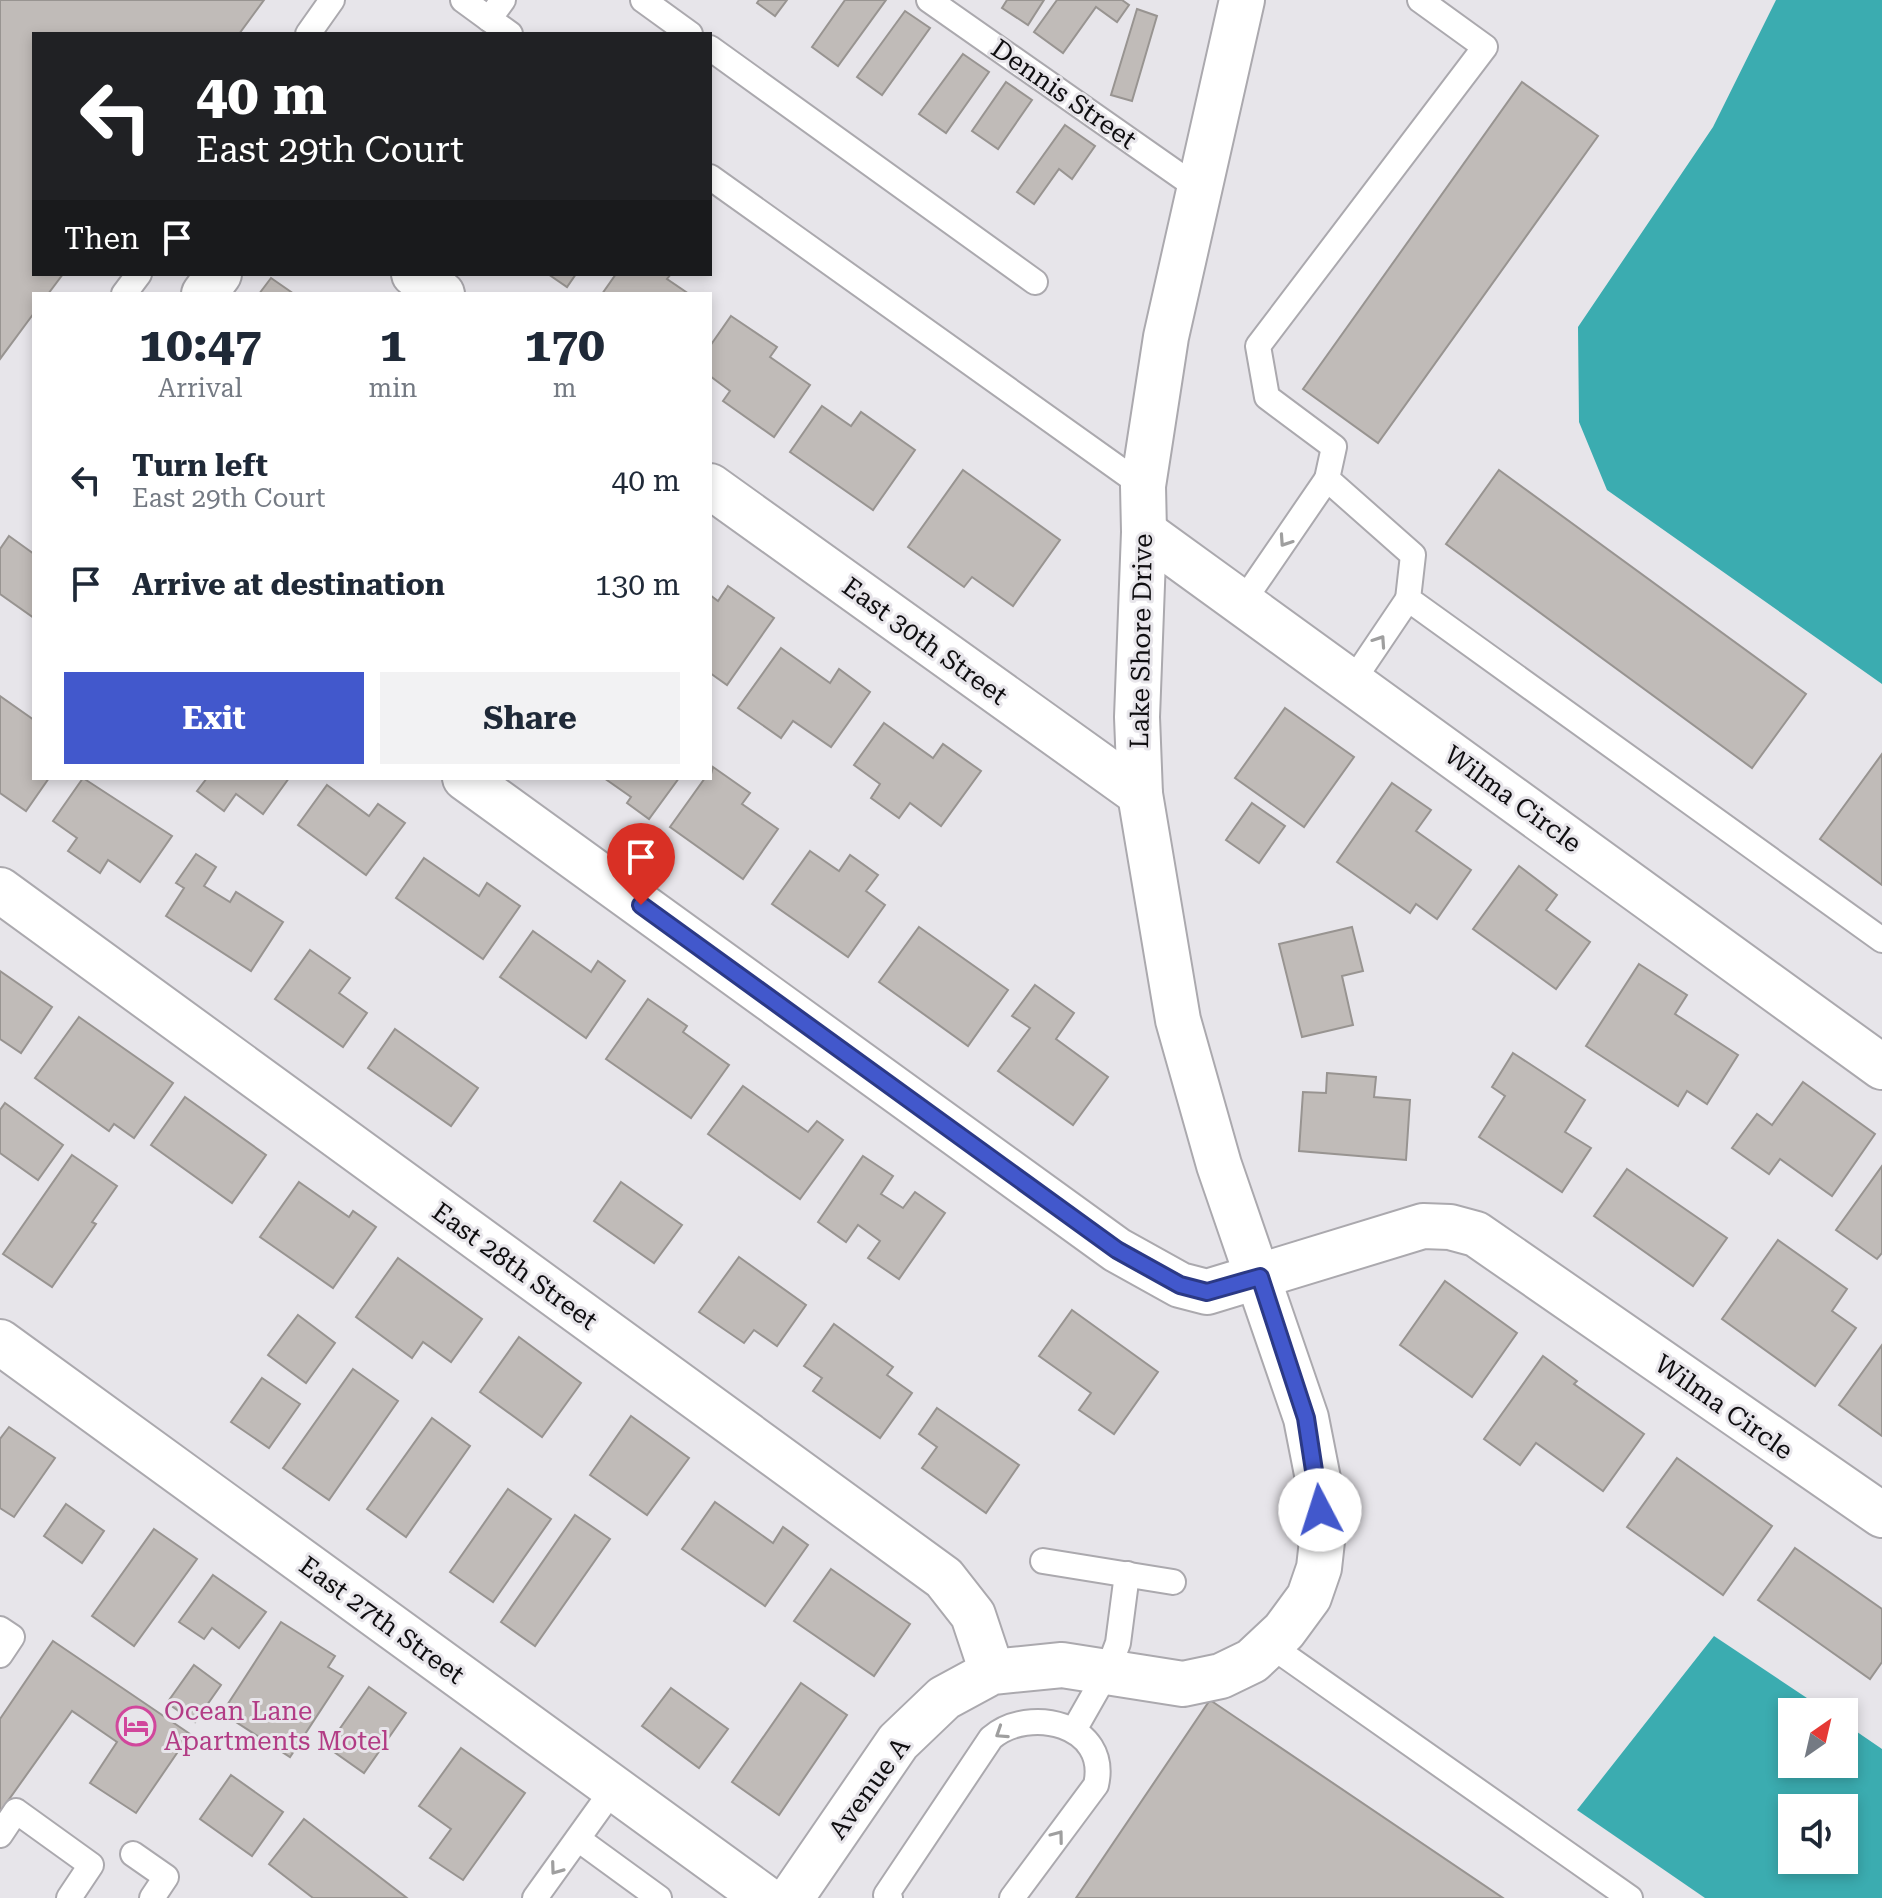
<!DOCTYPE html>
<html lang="en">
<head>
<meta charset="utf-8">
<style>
  body { margin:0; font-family:"Roboto Serif",serif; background:#f2f2f3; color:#1f2937; height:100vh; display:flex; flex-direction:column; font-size:30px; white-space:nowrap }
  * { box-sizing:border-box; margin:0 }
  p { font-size:26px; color:#747a83 }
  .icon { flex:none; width:44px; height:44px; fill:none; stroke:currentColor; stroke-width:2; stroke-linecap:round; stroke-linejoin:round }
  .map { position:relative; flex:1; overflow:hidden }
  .sheet { position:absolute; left:32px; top:292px; width:680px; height:488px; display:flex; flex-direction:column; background:#fff; border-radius:0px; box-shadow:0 4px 12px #0003 }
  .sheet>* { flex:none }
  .hud { position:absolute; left:32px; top:32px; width:680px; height:244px; border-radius:0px; box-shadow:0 4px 12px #0003; background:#202124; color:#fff; overflow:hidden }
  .needle { width:52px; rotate:34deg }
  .controls { position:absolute; left:1778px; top:1698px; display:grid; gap:16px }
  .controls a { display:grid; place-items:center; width:80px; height:80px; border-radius:0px; background:#fff; box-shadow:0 4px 12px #0003; font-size:40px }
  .pin { position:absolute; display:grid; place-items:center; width:68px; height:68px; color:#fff; margin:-82px -34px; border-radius:50% 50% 50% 0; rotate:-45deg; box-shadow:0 0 8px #0007 }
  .pin .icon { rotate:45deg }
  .me { position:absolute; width:88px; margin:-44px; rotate:355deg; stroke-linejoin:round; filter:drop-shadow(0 0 6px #0008) }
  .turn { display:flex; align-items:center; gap:28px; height:168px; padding:0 32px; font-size:36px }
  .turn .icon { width:104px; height:104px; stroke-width:2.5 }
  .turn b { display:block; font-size:56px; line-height:68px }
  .then { display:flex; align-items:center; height:76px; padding:0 32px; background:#0003; gap:16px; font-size:30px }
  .eta { display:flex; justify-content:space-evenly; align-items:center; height:136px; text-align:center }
  .eta b { font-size:48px; font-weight:700; line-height:56px }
  .cta { display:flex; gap:16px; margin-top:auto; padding:16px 32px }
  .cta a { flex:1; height:92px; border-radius:0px; background:#4258cc; color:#fff; font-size:32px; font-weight:700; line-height:92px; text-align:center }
  .cta a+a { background:#f2f2f3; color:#1f2937 }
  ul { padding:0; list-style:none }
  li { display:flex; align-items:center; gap:24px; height:104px; padding:0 32px }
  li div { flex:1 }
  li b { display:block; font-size:30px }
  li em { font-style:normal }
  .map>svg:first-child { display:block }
  .water { fill:#3bacb0; fill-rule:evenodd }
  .building { fill:#c0bbb8; stroke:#989491; stroke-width:2 }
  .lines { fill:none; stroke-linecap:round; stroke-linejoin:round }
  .lane-casing { stroke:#aba9ae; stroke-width:28 }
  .street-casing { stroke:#aba9ae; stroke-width:48 }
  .lane { stroke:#fff; stroke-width:24 }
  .street { stroke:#fff; stroke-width:44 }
  .oneway { stroke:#9f9f9f }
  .route-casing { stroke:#2b3985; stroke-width:20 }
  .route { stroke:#4258cc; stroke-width:14 }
  .labels { text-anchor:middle; stroke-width:6; stroke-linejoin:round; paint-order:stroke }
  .street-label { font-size:26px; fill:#0f0e10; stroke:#e7e5ea }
  .hotel-label { font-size:26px; fill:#b23c85; stroke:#e7e5ea; text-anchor:start }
</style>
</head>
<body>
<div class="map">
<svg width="1882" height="1898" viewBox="0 0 1882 1898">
  <rect width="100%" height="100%" fill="#e7e5ea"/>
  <g class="water">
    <polygon points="1776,0 1882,0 1882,684 1607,490 1579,422 1578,327 1713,127"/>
    <path d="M1714 1636 1828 1712H1792V1764H1844V1723L1882 1749V1898H1705L1577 1810ZM1792 1808H1844V1860H1792Z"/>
  </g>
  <g class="building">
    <polygon points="0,0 264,0 239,34 34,34 34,274 63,274 48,294 34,294 34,313 0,359"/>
    <polygon points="759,0 787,0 775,16 757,3"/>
    <polygon points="845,0 886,0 838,66 812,47"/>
    <polygon points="1007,0 1044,0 1028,25 1002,8"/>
    <polygon points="1057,0 1122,0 1129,5 1117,22 1096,7 1063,53 1034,32"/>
    <polygon points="1137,9 1157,16 1132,101 1111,95"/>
    <polygon points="905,11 930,28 882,95 857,77"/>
    <polygon points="963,54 989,72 946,133 919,114"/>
    <polygon points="1006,82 1032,100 998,149 972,131"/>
    <polygon points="1522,82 1598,136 1378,443 1303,389"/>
    <polygon points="1065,125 1095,146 1072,179 1059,169 1034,204 1017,192"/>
    <polygon points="548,274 576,274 567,287"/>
    <polygon points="616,274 671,274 667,279 689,294 602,294"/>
    <polygon points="271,278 294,294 259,294"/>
    <polygon points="731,316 777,347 770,357 810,385 774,437 723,401 730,391 710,376 710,346"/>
    <polygon points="822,406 851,426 861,412 915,450 873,510 790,452"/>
    <polygon points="963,470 1060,540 1013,606 972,577 964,587 908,547"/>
    <polygon points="1499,470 1806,694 1752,768 1446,544"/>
    <polygon points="9,536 34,554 34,618 0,594 0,549"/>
    <polygon points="728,586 774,618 727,685 710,673 710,595 718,601"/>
    <polygon points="781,648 830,683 839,669 870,692 831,747 793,721 781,738 738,708"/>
    <polygon points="0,696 34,720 34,778 49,778 26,811 0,793"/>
    <polygon points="1285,708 1354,757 1304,827 1235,778"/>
    <polygon points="884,723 933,758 943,744 981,771 941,826 910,803 899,818 871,798 880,784 854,765"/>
    <polygon points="1882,754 1882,885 1820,839"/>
    <polygon points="713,767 750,793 742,804 778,829 743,879 670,827 705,778 710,778"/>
    <polygon points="83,778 172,836 140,882 108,860 100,873 68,851 77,838 53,821"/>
    <polygon points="207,778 289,778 263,814 236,794 224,811 197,791"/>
    <polygon points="604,778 679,778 649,819 627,803 631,797"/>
    <polygon points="1392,783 1431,810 1416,831 1471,870 1437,919 1416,904 1410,913 1337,862"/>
    <polygon points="327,785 369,816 378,804 405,823 366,875 298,825"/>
    <polygon points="1252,803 1285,826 1259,863 1226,840"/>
    <polygon points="810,851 839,871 850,855 878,875 866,891 885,905 848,957 772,904"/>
    <polygon points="196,854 216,867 204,886 230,902 236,892 283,922 251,971 166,916 184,888 176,883"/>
    <polygon points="424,858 479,896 487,883 520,906 483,959 396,898"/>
    <polygon points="1519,866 1557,895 1546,910 1590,942 1556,989 1473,929"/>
    <polygon points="919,927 1008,990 968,1046 879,982"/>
    <polygon points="1352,927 1363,971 1342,976 1353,1025 1302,1037 1279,944"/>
    <polygon points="533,931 591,972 598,961 625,981 586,1038 500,977"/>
    <polygon points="310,950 350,978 339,993 367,1013 343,1047 275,999"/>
    <polygon points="1639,964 1687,995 1675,1014 1738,1055 1707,1104 1687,1091 1678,1106 1586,1046"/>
    <polygon points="0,971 52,1007 21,1053 0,1039"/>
    <polygon points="1035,985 1074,1013 1056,1039 1108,1077 1073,1125 998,1071 1030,1028 1012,1016"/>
    <polygon points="648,999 687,1026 683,1032 729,1065 691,1118 606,1059"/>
    <polygon points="79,1017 173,1083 134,1138 114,1124 109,1131 35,1078"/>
    <polygon points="395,1029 478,1088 451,1126 368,1068"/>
    <polygon points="1513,1053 1585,1100 1565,1132 1591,1148 1562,1192 1479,1137 1505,1096 1492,1087"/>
    <polygon points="1327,1073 1376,1077 1374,1097 1410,1100 1406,1160 1299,1151 1303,1092 1326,1093"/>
    <polygon points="1803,1082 1875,1134 1832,1196 1780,1159 1769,1174 1732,1148 1757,1114 1772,1125"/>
    <polygon points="743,1086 808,1132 817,1121 843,1140 800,1199 708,1134"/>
    <polygon points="185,1097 266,1155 232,1203 151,1145"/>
    <polygon points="5,1103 63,1145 38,1180 0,1153 0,1110"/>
    <polygon points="72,1155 117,1186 92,1222 96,1224 52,1287 3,1254"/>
    <polygon points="863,1156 893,1176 881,1194 903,1208 915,1192 945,1213 899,1279 868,1258 880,1241 858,1225 846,1242 818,1222"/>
    <polygon points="1882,1166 1882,1253 1877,1259 1836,1230"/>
    <polygon points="1627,1169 1727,1238 1693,1286 1594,1216"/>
    <polygon points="299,1182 349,1217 353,1211 376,1227 333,1288 260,1237"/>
    <polygon points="621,1182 682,1225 654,1263 594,1221"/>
    <polygon points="1778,1240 1847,1289 1832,1311 1856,1328 1815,1386 1722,1319"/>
    <polygon points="739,1257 806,1305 777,1346 754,1330 744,1343 699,1312"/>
    <polygon points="398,1258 482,1319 451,1362 423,1342 412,1358 356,1317"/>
    <polygon points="1445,1281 1517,1333 1472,1397 1400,1345"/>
    <polygon points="1072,1310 1158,1372 1114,1434 1079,1410 1091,1393 1039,1356"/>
    <polygon points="298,1315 335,1343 306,1383 268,1355"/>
    <polygon points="834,1324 893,1367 887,1375 912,1393 880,1438 813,1391 822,1378 804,1366"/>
    <polygon points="519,1337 581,1383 542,1437 480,1392"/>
    <polygon points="1882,1345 1882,1436 1839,1405"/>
    <polygon points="1543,1356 1577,1381 1574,1384 1644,1434 1603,1491 1536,1443 1520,1465 1484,1439"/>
    <polygon points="353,1369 398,1401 329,1500 283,1468"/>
    <polygon points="262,1378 300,1404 269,1448 231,1422"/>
    <polygon points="937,1408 1019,1465 986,1513 922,1468 937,1447 919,1434"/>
    <polygon points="631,1416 689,1458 647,1515 590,1475"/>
    <polygon points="432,1418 470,1446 406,1537 367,1509"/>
    <polygon points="9,1427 55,1458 14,1517 0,1508 0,1439"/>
    <polygon points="1677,1458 1772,1526 1723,1595 1627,1527"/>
    <polygon points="508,1489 551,1519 493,1602 450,1572"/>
    <polygon points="715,1502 773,1543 783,1527 808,1545 765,1606 682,1549"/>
    <polygon points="66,1504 104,1531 82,1563 44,1536"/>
    <polygon points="575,1515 610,1539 535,1646 501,1622"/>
    <polygon points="154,1529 197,1559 134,1646 92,1616"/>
    <polygon points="1795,1548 1882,1609 1882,1662 1870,1679 1758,1600"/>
    <polygon points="831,1569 910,1624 874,1676 794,1621"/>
    <polygon points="213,1575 266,1612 239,1648 212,1628 204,1639 179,1622"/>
    <polygon points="281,1622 335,1656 328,1667 343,1676 290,1757 222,1713"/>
    <polygon points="53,1641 190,1734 136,1813 90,1783 117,1742 72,1711 0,1812 0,1719"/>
    <polygon points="194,1665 221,1685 195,1722 167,1703"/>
    <polygon points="801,1683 847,1715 779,1815 732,1782"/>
    <polygon points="369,1687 406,1713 364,1773 327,1747"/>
    <polygon points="671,1688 728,1729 699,1768 642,1726"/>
    <polygon points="1210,1700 1503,1898 1076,1898"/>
    <polygon points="461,1748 525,1793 463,1880 430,1858 451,1829 419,1806"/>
    <polygon points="231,1775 283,1812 252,1856 200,1819"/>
    <polygon points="304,1819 407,1898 313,1898 269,1864"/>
  </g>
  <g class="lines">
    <defs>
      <g id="lane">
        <polyline points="463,0 489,19"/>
        <polyline points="503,0 489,19 510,34"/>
        <polyline points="643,0 690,34"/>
        <polyline points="929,0 1199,189"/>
        <polyline points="1420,0 1485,47 1258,346 1267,397 1334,447 1327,479 1413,555 1408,599 1882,940"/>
        <polyline points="308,34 332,0"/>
        <polyline points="710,48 1035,282"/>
        <polyline points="710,177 1143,486"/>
        <polyline points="124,294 139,274"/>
        <polyline points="1242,603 1327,479"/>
        <polyline points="1352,682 1408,599"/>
        <polyline points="1043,1561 1173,1582"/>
        <polyline points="0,1629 12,1637 0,1655"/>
        <polyline points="1270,1645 1630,1898"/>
        <polyline points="1074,1730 1107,1672 1118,1643 1127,1574"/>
        <polyline points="0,1835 16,1811 91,1865 69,1898"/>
        <polyline points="578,1839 659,1898"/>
        <polyline points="133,1854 166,1877 152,1898"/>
        <polyline points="535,1898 614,1788"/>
        <path d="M890 1898 886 1895 991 1738C1029 1705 1110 1724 1096 1785L1012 1898"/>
      </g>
      <g id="street">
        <polyline points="414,274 442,294"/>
        <polyline points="204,294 219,274"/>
        <polyline points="710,486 1140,794"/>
        <polyline points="1144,532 1882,1067"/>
        <polyline points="465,778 1117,1250 1180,1285 1207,1292 1423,1226 1450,1227 1476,1234 1882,1515"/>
        <polyline points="0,890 944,1578 973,1615 992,1672"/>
        <polyline points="0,1342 765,1898"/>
        <polyline points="791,1898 898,1742 944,1698 992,1672 1062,1665 1183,1684 1221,1676 1252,1661 1284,1631 1309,1597 1319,1568 1322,1541 1318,1479 1306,1418 1219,1165 1178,1020 1140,794 1137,717 1144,532 1143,486 1166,337 1242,0"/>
      </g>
    </defs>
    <use href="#lane" class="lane-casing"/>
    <use href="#street" class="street-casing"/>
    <use href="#lane" class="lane"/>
    <use href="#street" class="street"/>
  </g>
  <defs><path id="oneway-chevron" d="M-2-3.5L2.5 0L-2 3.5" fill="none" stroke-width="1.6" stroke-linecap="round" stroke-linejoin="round" transform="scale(2)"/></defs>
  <g class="oneway">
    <use href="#oneway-chevron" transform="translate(1285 541) rotate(124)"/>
    <use href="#oneway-chevron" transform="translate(1380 641) rotate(-56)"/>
    <use href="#oneway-chevron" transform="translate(1001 1733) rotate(147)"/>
    <use href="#oneway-chevron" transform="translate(1058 1836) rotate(-53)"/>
    <use href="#oneway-chevron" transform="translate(556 1869) rotate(126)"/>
  </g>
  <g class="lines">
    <defs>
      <polyline id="route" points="641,905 1117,1250 1180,1285 1207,1292 1260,1277 1306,1418 1320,1510"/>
    </defs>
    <use href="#route" class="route-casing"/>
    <use href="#route" class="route"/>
  </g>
  <defs>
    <symbol id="hotel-ring" viewBox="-11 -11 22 22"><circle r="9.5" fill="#e7e5ea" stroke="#d1479c" stroke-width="1.5"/><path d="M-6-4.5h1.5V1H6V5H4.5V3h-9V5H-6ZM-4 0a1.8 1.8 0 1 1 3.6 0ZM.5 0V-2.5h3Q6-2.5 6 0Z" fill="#d1479c"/></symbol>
  </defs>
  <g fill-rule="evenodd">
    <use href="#hotel-ring" x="114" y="1704" width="44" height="44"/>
  </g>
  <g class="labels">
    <g class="street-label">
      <text transform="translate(1064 94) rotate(35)" y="9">Dennis Street</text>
      <text transform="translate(925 641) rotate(36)" y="9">East 30th Street</text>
      <text transform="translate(1141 641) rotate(-89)" y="9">Lake Shore Drive</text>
      <text transform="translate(1513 799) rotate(36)" y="9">Wilma Circle</text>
      <text transform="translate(515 1266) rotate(36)" y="9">East 28th Street</text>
      <text transform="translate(1724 1407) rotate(35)" y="9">Wilma Circle</text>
      <text transform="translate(382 1620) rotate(36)" y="9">East 27th Street</text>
      <text transform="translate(869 1788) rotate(-54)" y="9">Avenue A</text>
    </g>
    <g class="hotel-label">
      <text x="164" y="1720">Ocean Lane<tspan x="164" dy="30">Apartments Motel</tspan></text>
    </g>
  </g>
</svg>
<div class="controls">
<a><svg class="needle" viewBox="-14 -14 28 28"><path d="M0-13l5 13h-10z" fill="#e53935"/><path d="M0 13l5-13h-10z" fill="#747a83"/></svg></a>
<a><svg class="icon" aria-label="sound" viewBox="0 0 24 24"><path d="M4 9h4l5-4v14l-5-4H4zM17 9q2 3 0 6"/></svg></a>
</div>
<div class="pin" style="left:641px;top:905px;background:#d93025"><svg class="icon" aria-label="arrive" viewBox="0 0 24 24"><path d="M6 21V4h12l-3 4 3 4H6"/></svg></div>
<svg class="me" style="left:1320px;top:1510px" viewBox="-20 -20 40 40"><circle r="19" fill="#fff"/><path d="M0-13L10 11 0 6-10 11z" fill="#4258cc"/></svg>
<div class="hud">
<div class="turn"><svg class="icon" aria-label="left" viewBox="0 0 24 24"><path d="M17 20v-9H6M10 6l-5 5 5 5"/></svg><div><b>40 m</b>East 29th Court</div></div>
<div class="then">Then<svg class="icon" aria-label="arrive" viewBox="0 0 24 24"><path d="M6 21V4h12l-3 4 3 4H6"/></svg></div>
</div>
<section class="sheet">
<div class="eta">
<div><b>10:47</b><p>Arrival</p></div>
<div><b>1</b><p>min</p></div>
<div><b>170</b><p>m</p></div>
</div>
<ul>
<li><svg class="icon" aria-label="left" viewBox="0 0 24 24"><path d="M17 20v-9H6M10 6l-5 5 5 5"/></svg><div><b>Turn left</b><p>East 29th Court</p></div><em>40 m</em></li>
<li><svg class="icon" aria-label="arrive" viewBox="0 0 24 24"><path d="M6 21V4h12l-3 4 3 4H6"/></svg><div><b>Arrive at destination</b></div><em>130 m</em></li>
</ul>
<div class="cta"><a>Exit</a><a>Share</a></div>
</section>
</div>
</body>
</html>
